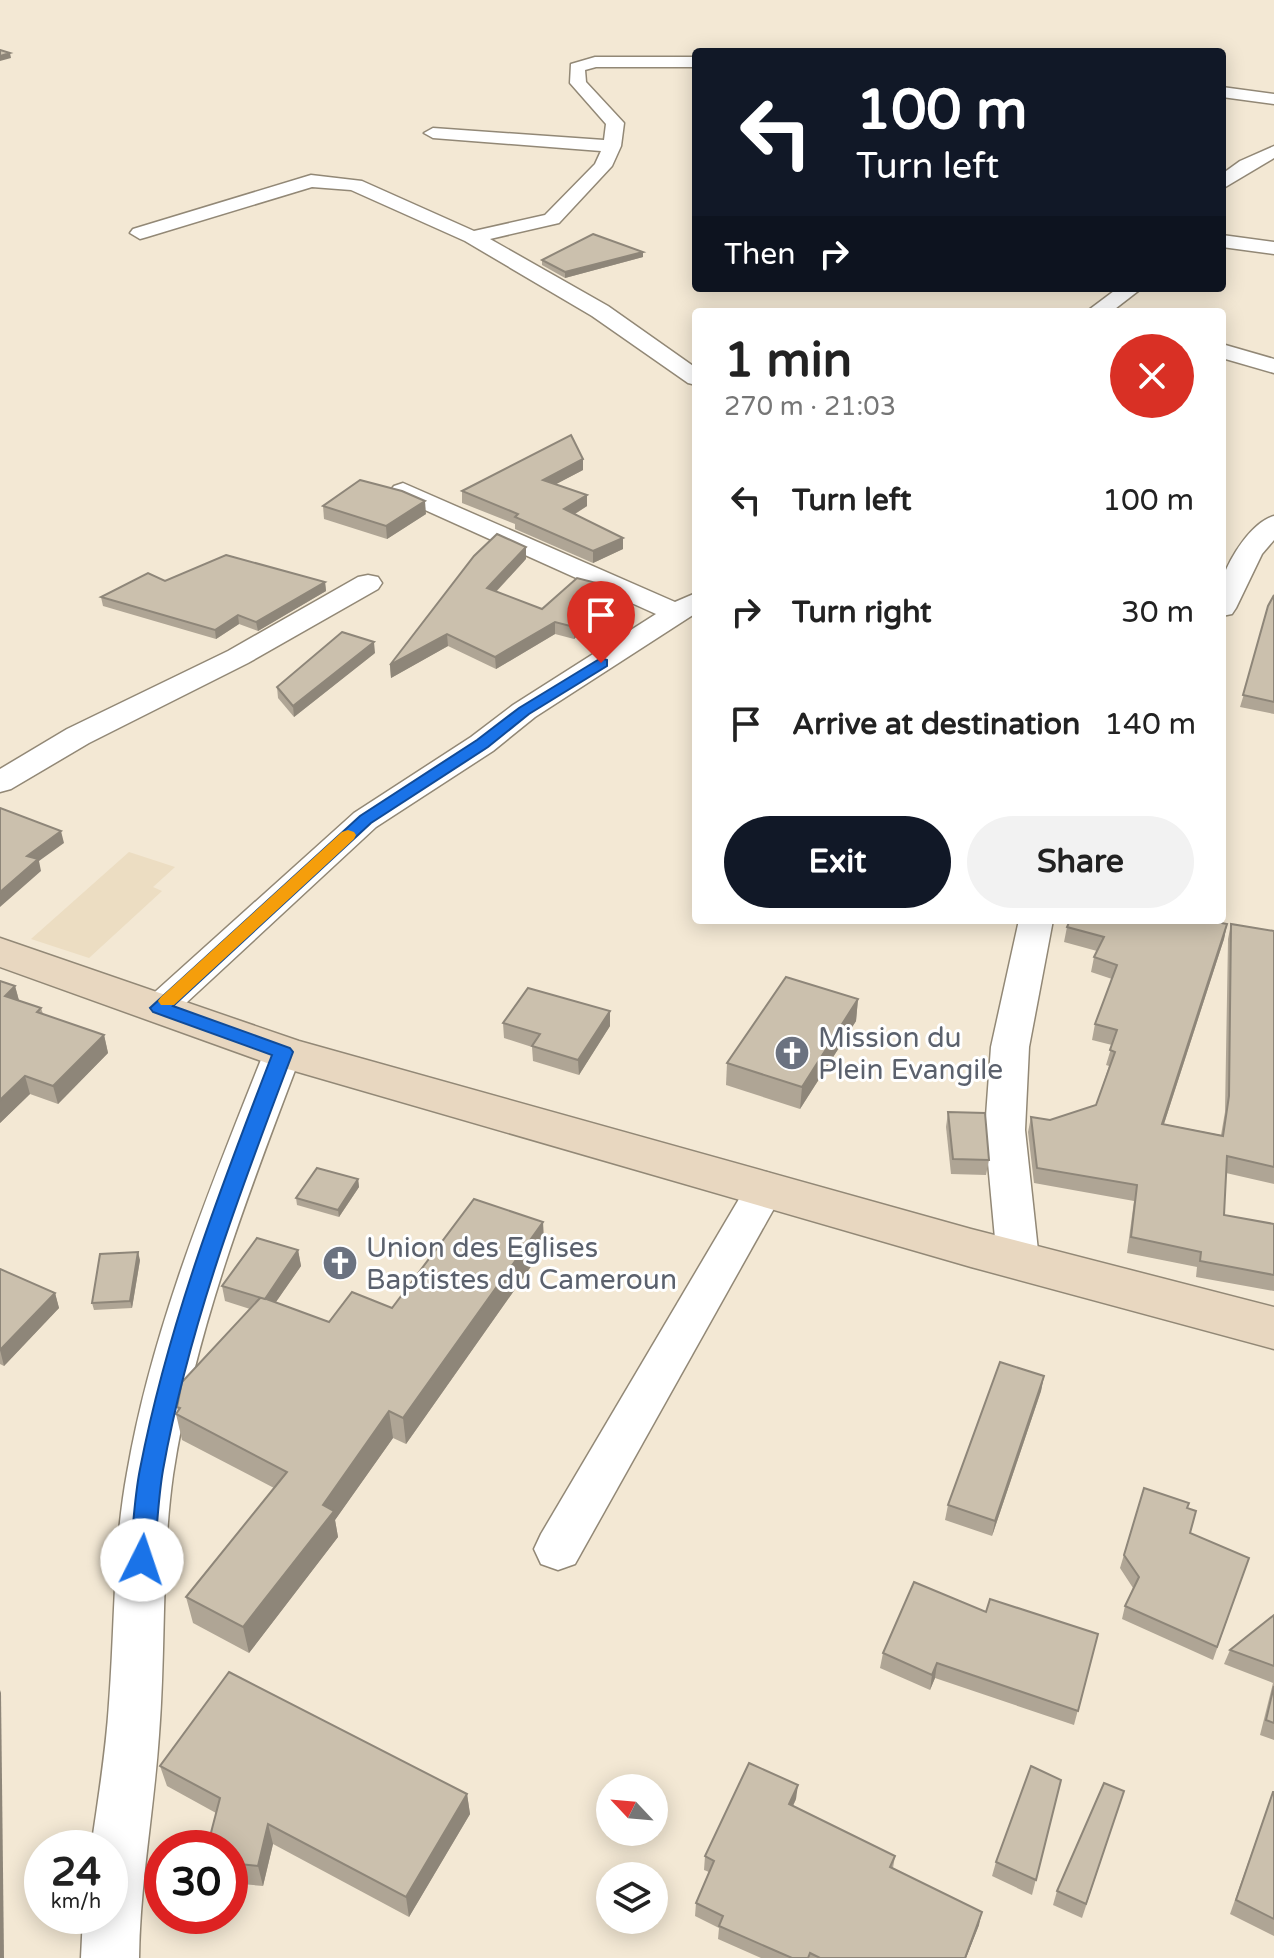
<!DOCTYPE html>
<html lang="en">
<head>
<meta charset="utf-8">
<style>
  body { margin:0; font-family:"Varela Round",sans-serif; background:#f2f2f2; color:#222; height:100vh; display:flex; flex-direction:column; font-size:30px; white-space:nowrap }
  * { box-sizing:border-box; margin:0 }
  p { font-size:26px; color:#767676 }
  .icon { flex:none; width:44px; height:44px; fill:none; stroke:currentColor; stroke-width:2; stroke-linecap:round; stroke-linejoin:round }
  .map { position:relative; flex:1; overflow:hidden }
  .details { position:absolute; left:692px; top:308px; width:534px; height:616px; display:flex; flex-direction:column; background:#fff; border-radius:8px; box-shadow:0 4px 20px #0003 }
  .details>* { flex:none }
  .guide { position:absolute; left:692px; top:48px; width:534px; height:244px; border-radius:8px; box-shadow:0 4px 20px #0003; background:#111827; color:#fff; overflow:hidden }
  .needle { width:52px; rotate:296deg }
  .controls { position:absolute; left:596px; top:1774px; display:grid; gap:16px }
  .controls a { display:grid; place-items:center; width:72px; height:72px; border-radius:50%; background:#fff; box-shadow:0 4px 20px #0003; font-size:40px }
  .speed { position:absolute; left:24px; top:1830px; display:flex; gap:16px; font-size:40px; font-weight:700; text-align:center }
  .speed>* { display:grid; place-content:center; width:104px; height:104px; border-radius:50%; background:#fff; box-shadow:0 4px 20px #0003; line-height:1 }
  .speed small { font-size:20px; font-weight:400 }
  .speed .limit { border:12px solid #d22; background:#fff; color:#111 }
  .pin { position:absolute; display:grid; place-items:center; width:68px; height:68px; color:#fff; margin:-82px -34px; border-radius:50% 50% 50% 0; rotate:-45deg; box-shadow:0 0 8px #0007 }
  .pin .icon { rotate:45deg }
  .me { position:absolute; width:88px; margin:-44px; rotate:4deg; stroke-linejoin:round; filter:drop-shadow(0 0 6px #0008) }
  .turn { display:flex; align-items:center; gap:28px; height:168px; padding:0 32px; font-size:36px }
  .turn .icon { width:104px; height:104px; stroke-width:2.5 }
  .turn b { display:block; font-size:56px; line-height:68px }
  .then { display:flex; align-items:center; height:76px; padding:0 32px; background:#0003; gap:16px; font-size:30px }
  .round { display:grid; place-items:center; flex:none; width:84px; height:84px; border-radius:42px; background:#f2f2f2 }
  .overview { display:flex; align-items:center; justify-content:space-between; height:136px; padding:0 32px }
  h1 { font-size:48px; font-weight:800; line-height:60px }
  .action { display:flex; gap:16px; margin-top:auto; padding:16px 32px }
  .action a { flex:1; height:92px; border-radius:48px; background:#111827; color:#fff; font-size:32px; font-weight:800; line-height:92px; text-align:center }
  .action a+a { background:#f2f2f2; color:#222 }
  ul { padding:0; list-style:none }
  li { display:flex; align-items:center; gap:24px; height:112px; padding:0 32px }
  li div { flex:1 }
  li b { display:block; font-size:30px }
  li em { font-style:normal }
  .map>svg:first-child { display:block }
  .built { fill:#ecddc2 }
  .lines { fill:none; stroke-linecap:round; stroke-linejoin:round }
  .minor-casing { stroke:#928876; stroke-width:3 }
  .secondary-casing { stroke:#928876; stroke-width:3 }
  .minor { fill:#fff; fill-rule:evenodd }
  .secondary { fill:#e8d7c0; fill-rule:evenodd }
  .wall { fill:#afa595 }
  .shaded-wall { fill:#8e8679 }
  .building { fill:#cbc0ad; stroke:#8e8679; stroke-width:2 }
  .route { fill:#1a73e8; stroke:#114b97; stroke-width:2 }
  .slow { fill:#f59e0b }
  .labels { text-anchor:middle; stroke-width:6; stroke-linejoin:round; paint-order:stroke }
  .worship-label { font-size:28px; fill:#5b616d; stroke:#fff; text-anchor:start }
</style>
</head>
<body>
<div class="map">
<svg width="1274" height="1958" viewBox="0 0 1274 1958">
  <rect width="100%" height="100%" fill="#f3e8d4"/>
  <polygon class="built" points="129,852 175,867 153,887 162,891 89,958 31,939"/>
  <g class="lines">
    <defs>
      <g id="minor">
        <polygon points="595,57 696,57 696,67 596,67 585,70 586,82 624,123 621,146 612,166 559,223 490,239 608,306 696,368 696,385 688,383 592,316 465,241 351,190 312,187 147,237 140,239 130,233 133,229 311,175 362,181 474,231 545,215 595,164 601,151 433,138 424,133 433,128 604,140 606,124 570,83 571,64"/>
        <polygon points="1222,87 1274,94 1274,104 1222,97"/>
        <polygon points="1274,146 1274,158 1222,189 1222,174 1240,161"/>
        <polygon points="1222,235 1274,242 1274,254 1222,247"/>
        <polygon points="1118,288 1142,288 1111,312 1086,312"/>
        <polygon points="1222,344 1274,359 1274,373 1222,358"/>
        <polygon points="403,483 675,602 696,593 696,613 535,717 493,751 376,827 172,1016 159,1020 146,1016 141,1008 146,1000 354,813 471,737 513,705 656,614 394,496 390,491 394,486"/>
        <path d="M1274 516V540L1262 554 1236 608 1232 614 1222 616C1222 605 1219 589 1223 578 1230 557 1252 522 1274 516Z"/>
        <polygon points="368,575 378,577 382,583 378,589 248,663 89,743 11,789 0,792 0,769 67,729 228,651 358,577"/>
        <polygon points="1019,920 1053,920 1029,1047 1025,1130 1039,1260 1033,1271 1018,1276 1003,1271 997,1260 985,1130 991,1047"/>
        <path d="M283 1039 296 1043 302 1052C250 1189 195 1329 173 1475 161 1561 166 1648 159 1735 154 1810 140 1883 139 1958H81L83 1916H110V1848H91C98 1800 106 1752 109 1703 115 1627 113 1549 127 1473 152 1327 210 1189 264 1052L270 1043Z"/>
        <polygon points="766,1172 780,1177 786,1187 575,1564 558,1570 541,1564 534,1549 541,1534 752,1177"/>
      </g>
      <polygon id="secondary" points="0,938 299,1041 971,1229 1274,1307 1274,1349 971,1267 267,1063 0,967"/>
    </defs>
    <use href="#minor" class="minor-casing"/>
    <use href="#secondary" class="secondary-casing"/>
    <use href="#minor" class="minor"/>
    <use href="#secondary" class="secondary"/>
  </g>
  <g class="wall">
    <polygon points="643,252 643,257 565,278 542,265 542,260"/>
    <polygon points="583,470 556,484 587,506 575,514 623,549 593,563 515,529 515,524 462,503 462,491"/>
    <polygon points="323,506 426,514 387,539 324,519"/>
    <polygon points="526,559 496,592 542,609 616,588 616,600 574,639 555,634 496,669 448,646 391,678 390,665"/>
    <polygon points="165,581 325,582 326,591 258,631 239,624 216,639 103,606 101,597"/>
    <polygon points="1274,595 1274,714 1240,707"/>
    <polygon points="375,653 294,717 278,698 277,687"/>
    <polygon points="1227,924 1224,939 1164,1124 1221,1135 1225,1112 1228,939 1231,924 1274,931 1274,1184 1226,1173 1224,1215 1274,1224 1274,1291 1196,1277 1197,1267 1127,1253 1134,1201 1034,1183 1028,1132 1031,1117 1050,1120 1096,1105 1109,1066 1106,1065 1112,1045 1092,1040 1095,1024 1112,979 1091,972 1094,957 1097,951 1064,942 1067,927"/>
    <polygon points="15,986 19,1001 41,1008 43,1014 104,1035 108,1053 58,1104 30,1094 0,1123"/>
    <polygon points="858,999 856,1021 800,1109 726,1085 727,1063"/>
    <polygon points="503,1023 610,1026 579,1075 533,1061 532,1047 504,1038"/>
    <polygon points="948,1112 989,1160 986,1175 951,1174 946,1127"/>
    <polygon points="358,1179 359,1187 339,1217 297,1205 296,1198"/>
    <polygon points="543,1222 544,1248 406,1444 393,1438 335,1520 338,1537 249,1653 193,1623 186,1597 274,1488 182,1440 176,1414 178,1411 177,1407 250,1309 225,1301 222,1286 298,1250 301,1266 275,1303 329,1322 392,1308"/>
    <polygon points="140,1260 132,1308 94,1310 92,1303"/>
    <polygon points="0,1269 55,1293 59,1308 4,1366 0,1364"/>
    <polygon points="1044,1376 1041,1391 992,1536 945,1520 948,1505"/>
    <polygon points="1144,1488 1187,1508 1190,1533 1249,1558 1213,1660 1122,1619 1125,1606 1133,1588 1120,1568"/>
    <polygon points="986,1612 1098,1634 1074,1725 935,1678 930,1690 880,1668 883,1653"/>
    <polygon points="1274,1615 1274,1740 1260,1735 1273,1683 1224,1664 1230,1650"/>
    <polygon points="160,1766 467,1794 470,1814 409,1917 273,1844 263,1886 230,1883 230,1848 216,1813 167,1786"/>
    <polygon points="1061,1780 1032,1895 992,1876 996,1862"/>
    <polygon points="1124,1791 1082,1918 1053,1905 1057,1891"/>
    <polygon points="1273,1792 1274,1792 1274,1936 1230,1914"/>
    <polygon points="796,1799 793,1806 895,1856 893,1868 979,1925 966,1958 761,1958 718,1939 719,1928 695,1916 696,1903 709,1872 704,1870 705,1856"/>
  </g>
  <g class="shaded-wall">
    <polygon points="10,53 11,58 0,61 0,56"/>
    <polygon points="643,252 643,257 565,278 565,272"/>
    <polygon points="583,459 583,470 543,491 543,480"/>
    <polygon points="587,495 587,506 565,520 564,509"/>
    <polygon points="425,501 426,514 387,539 386,526"/>
    <polygon points="623,538 623,549 593,563 593,551"/>
    <polygon points="526,547 526,559 488,600 487,588"/>
    <polygon points="325,582 326,591 258,631 256,622"/>
    <polygon points="616,588 616,600 574,639 574,627"/>
    <polygon points="238,615 239,624 216,639 215,630"/>
    <polygon points="555,622 555,634 496,669 495,657"/>
    <polygon points="447,634 448,646 391,678 390,665"/>
    <polygon points="374,642 375,653 294,717 293,706"/>
    <polygon points="61,831 64,843 39,861 41,871 0,907 0,892 27,856"/>
    <polygon points="1227,924 1224,939 1159,1139 1162,1124"/>
    <polygon points="15,986 20,1004 5,996"/>
    <polygon points="858,999 856,1021 800,1109 802,1087"/>
    <polygon points="610,1011 610,1026 579,1075 578,1060"/>
    <polygon points="104,1035 108,1053 58,1104 53,1086"/>
    <polygon points="25,1076 30,1094 0,1123 0,1100"/>
    <polygon points="358,1179 359,1187 339,1217 338,1210"/>
    <polygon points="543,1222 544,1248 406,1444 403,1418"/>
    <polygon points="298,1250 301,1266 267,1315 264,1299"/>
    <polygon points="138,1252 140,1260 132,1308 130,1301"/>
    <polygon points="55,1293 59,1308 4,1366 0,1350"/>
    <polygon points="1044,1376 1041,1391 992,1536 995,1521"/>
    <polygon points="389,1411 393,1438 335,1520 338,1537 249,1653 243,1627 323,1505"/>
    <polygon points="937,1663 935,1678 930,1690 932,1675"/>
    <polygon points="0,1690 1,1693 4,1958 0,1958"/>
    <polygon points="798,1785 796,1799 787,1818 789,1804"/>
    <polygon points="467,1794 470,1814 409,1917 406,1897"/>
    <polygon points="268,1824 273,1844 263,1886 258,1866"/>
    <polygon points="982,1912 979,1925 966,1958 965,1958"/>
  </g>
  <g class="building">
    <polygon points="0,50 10,53 0,56"/>
    <polygon points="593,234 643,252 565,272 542,260"/>
    <polygon points="571,435 583,459 543,480 587,495 564,509 623,538 593,551 515,517 518,514 462,491"/>
    <polygon points="360,480 402,491 425,501 386,526 323,506"/>
    <polygon points="497,534 526,547 487,588 542,609 577,578 616,588 574,627 555,622 495,657 447,634 390,665 474,556"/>
    <polygon points="226,555 325,582 256,622 238,615 215,630 101,597 148,573 165,581"/>
    <polygon points="1274,595 1274,702 1243,695 1268,606"/>
    <polygon points="342,632 374,642 293,706 277,687"/>
    <polygon points="0,808 61,831 27,856 38,859 0,892"/>
    <polygon points="1070,920 1205,920 1227,924 1162,1124 1223,1136 1229,1096 1231,924 1274,931 1274,1167 1227,1156 1224,1215 1274,1224 1274,1275 1200,1261 1201,1252 1131,1237 1137,1185 1037,1168 1031,1117 1050,1120 1096,1105 1115,1052 1110,1050 1117,1030 1095,1024 1117,965 1094,957 1104,937 1067,927"/>
    <polygon points="786,977 858,999 802,1087 727,1063"/>
    <polygon points="0,981 15,986 5,996 41,1008 37,1012 104,1035 53,1086 25,1076 0,1100"/>
    <polygon points="528,988 610,1011 578,1060 532,1046 540,1034 503,1023"/>
    <polygon points="948,1112 985,1113 989,1160 953,1159"/>
    <polygon points="317,1168 358,1179 338,1210 296,1198"/>
    <polygon points="474,1199 543,1222 403,1418 389,1411 323,1505 334,1511 243,1627 186,1597 287,1472 176,1414 180,1408 177,1407 182,1382 261,1297 329,1322 352,1292 392,1308"/>
    <polygon points="257,1238 298,1250 265,1299 222,1286"/>
    <polygon points="138,1252 130,1301 92,1303 100,1254"/>
    <polygon points="0,1269 55,1293 0,1350"/>
    <polygon points="1000,1362 1044,1376 995,1521 948,1505"/>
    <polygon points="1144,1488 1189,1503 1187,1508 1196,1511 1190,1533 1249,1558 1217,1647 1125,1606 1139,1577 1124,1555"/>
    <polygon points="914,1582 986,1612 990,1599 1098,1634 1078,1711 937,1663 932,1675 883,1653"/>
    <polygon points="1274,1615 1274,1666 1230,1650"/>
    <polygon points="229,1672 467,1794 406,1897 268,1824 258,1866 230,1863 230,1848 207,1848 220,1798 160,1766"/>
    <polygon points="1274,1686 1274,1723 1266,1720"/>
    <polygon points="749,1763 798,1785 789,1804 895,1856 890,1867 982,1912 965,1958 820,1958 810,1953 808,1958 792,1958 719,1926 723,1916 696,1903 714,1861 705,1856"/>
    <polygon points="1031,1766 1061,1780 1036,1880 996,1862"/>
    <polygon points="1104,1783 1124,1791 1086,1904 1057,1891"/>
    <polygon points="1273,1792 1274,1792 1274,1919 1236,1900"/>
  </g>
  <path class="route" d="M601 658 607 660V666L529 714 488 747 371 823 173 1006 290 1048 293 1052C241 1189 189 1325 163 1470 158 1499 157 1530 154 1560L151 1568 142 1571 133 1568 130 1560C133 1530 134 1499 140 1469 168 1325 219 1192 272 1055L153 1012 150 1008 360 816 477 740 519 708Z"/>
  <polygon class="slow" points="348,830 354,832 356,835 354,839 174,1005 161,1005 158,1001 161,997 342,832"/>
  <defs>
    <symbol id="church-disc" viewBox="-11 -11 22 22"><circle r="9.5" fill="#6b7280" stroke="#fff"/><path d="M-1.2-6h2.4v3.5h3.3v2.4h-3.3V6h-2.4V-.1h-3.3v-2.4h3.3Z" fill="#fff"/></symbol>
  </defs>
  <g fill-rule="evenodd">
    <use href="#church-disc" x="772" y="1033" width="40" height="40"/>
    <use href="#church-disc" x="320" y="1243" width="40" height="40"/>
  </g>
  <g class="labels">
    <g class="worship-label">
      <text x="818" y="1047">Mission du<tspan x="818" dy="32">Plein Evangile</tspan></text>
      <text x="366" y="1257">Union des Eglises<tspan x="366" dy="32">Baptistes du Cameroun</tspan></text>
    </g>
  </g>
</svg>
<div class="controls">
<a><svg class="needle" viewBox="-14 -14 28 28"><path d="M0-13l5 13h-10z" fill="#e53935"/><path d="M0 13l5-13h-10z" fill="#767676"/></svg></a>
<a><svg class="icon" aria-label="layers" viewBox="0 0 24 24"><path d="M12 4l9 5-9 5-9-5zM3 14l9 5 9-5"/></svg></a>
</div>
<div class="speed"><div>24<small>km/h</small></div><div class="limit">30</div></div>
<div class="pin" style="left:601px;top:663px;background:#d93025"><svg class="icon" aria-label="arrive" viewBox="0 0 24 24"><path d="M6 21V4h12l-3 4 3 4H6"/></svg></div>
<svg class="me" style="left:142px;top:1560px" viewBox="-20 -20 40 40"><circle r="19" fill="#fff"/><path d="M0-13L10 11 0 6-10 11z" fill="#1a73e8"/></svg>
<div class="guide">
<div class="turn"><svg class="icon" aria-label="left" viewBox="0 0 24 24"><path d="M17 20v-9H6M10 6l-5 5 5 5"/></svg><div><b>100 m</b>Turn left</div></div>
<div class="then">Then<svg class="icon" aria-label="right" viewBox="0 0 24 24"><path d="M7 20v-9h11M14 6l5 5-5 5"/></svg></div>
</div>
<section class="details">
<div class="overview"><div><h1>1 min</h1><p>270 m · 21:03</p></div><a class="round" style="background:#d93025;color:#fff"><svg class="icon" aria-label="close" viewBox="0 0 24 24"><path d="M6 6l12 12M18 6L6 18"/></svg></a></div>
<ul>
<li><svg class="icon" aria-label="left" viewBox="0 0 24 24"><path d="M17 20v-9H6M10 6l-5 5 5 5"/></svg><div><b>Turn left</b></div><em>100 m</em></li>
<li><svg class="icon" aria-label="right" viewBox="0 0 24 24"><path d="M7 20v-9h11M14 6l5 5-5 5"/></svg><div><b>Turn right</b></div><em>30 m</em></li>
<li><svg class="icon" aria-label="arrive" viewBox="0 0 24 24"><path d="M6 21V4h12l-3 4 3 4H6"/></svg><div><b>Arrive at destination</b></div><em>140 m</em></li>
</ul>
<div class="action"><a>Exit</a><a>Share</a></div>
</section>
</div>
</body>
</html>
